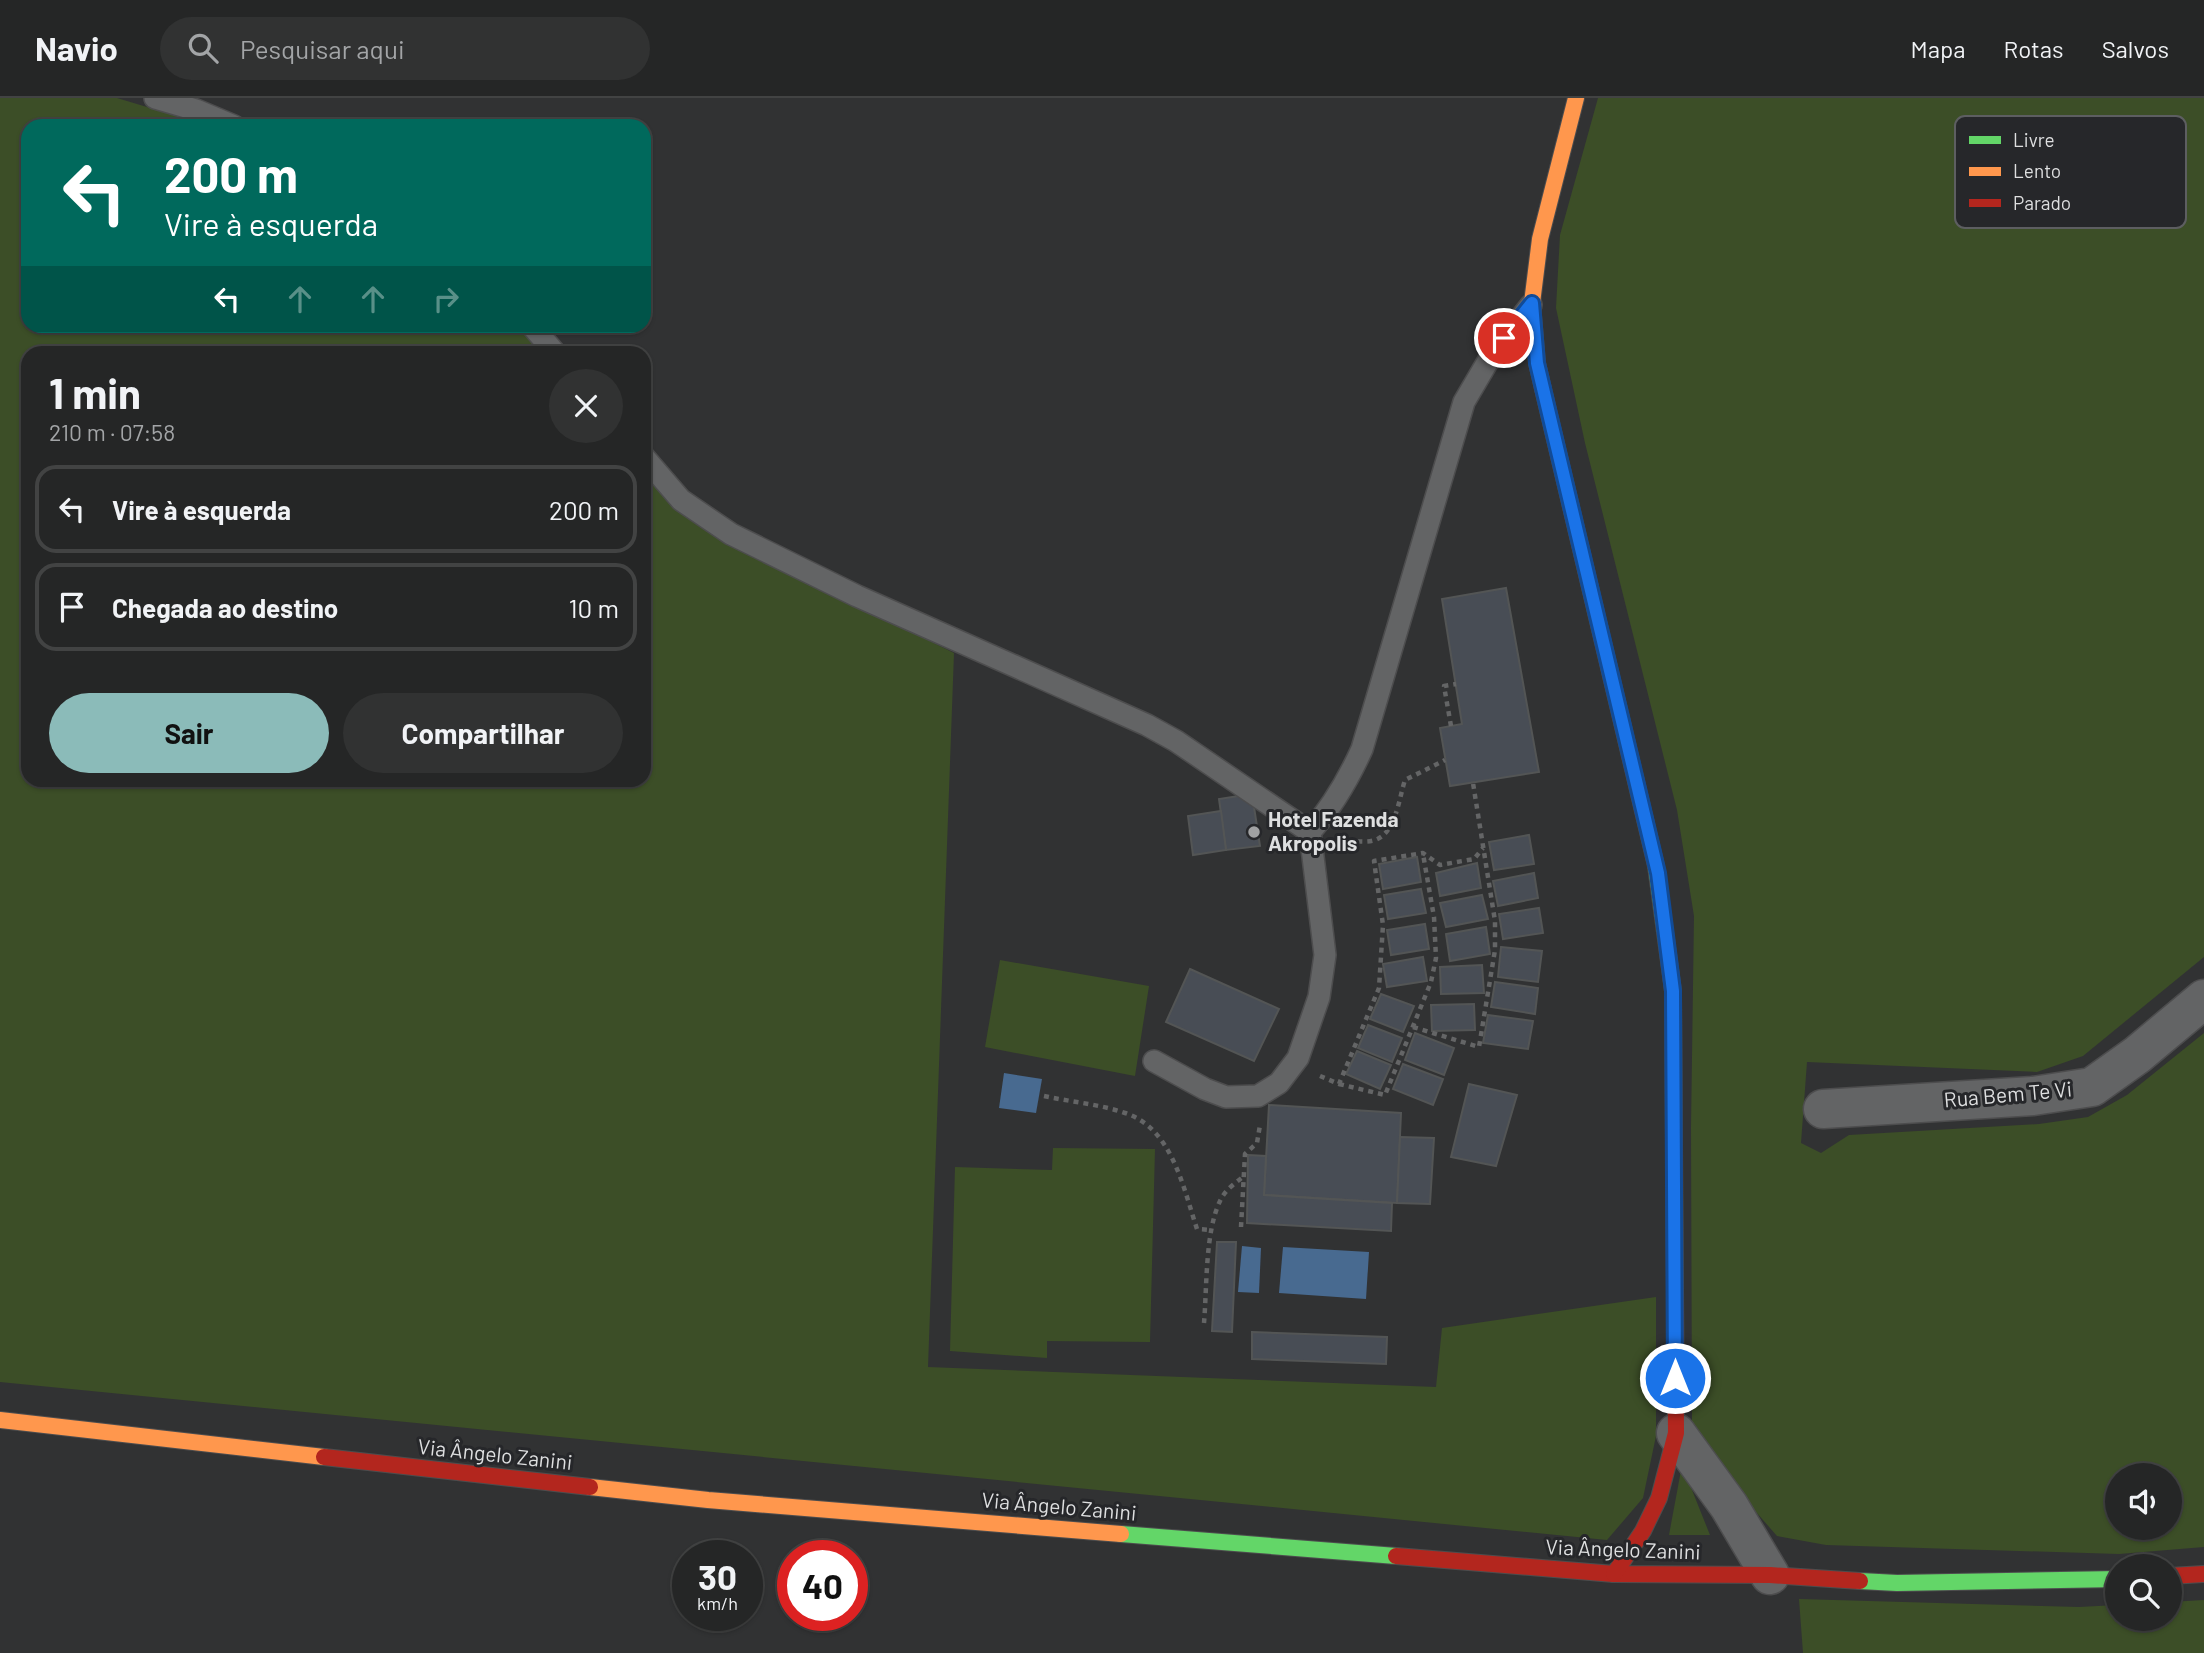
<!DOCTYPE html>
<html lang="pt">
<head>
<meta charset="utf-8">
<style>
  body { margin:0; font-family:Barlow,sans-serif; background:#313232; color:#f1f3f6; height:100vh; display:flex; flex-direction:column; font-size:26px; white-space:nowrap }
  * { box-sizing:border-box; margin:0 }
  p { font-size:23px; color:#a3a5a7 }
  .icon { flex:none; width:38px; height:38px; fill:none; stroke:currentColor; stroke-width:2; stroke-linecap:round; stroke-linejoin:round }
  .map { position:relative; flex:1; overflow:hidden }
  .sheet { position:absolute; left:21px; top:248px; width:630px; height:441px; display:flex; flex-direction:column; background:#252626; border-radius:21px; box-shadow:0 2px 5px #0004,0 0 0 2px #424343 }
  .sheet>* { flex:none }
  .guide { position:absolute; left:21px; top:21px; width:630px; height:214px; border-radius:21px; box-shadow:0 2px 5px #0004,0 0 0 2px #424343; background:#00695c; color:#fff; overflow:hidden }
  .fabs { position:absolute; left:2105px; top:1365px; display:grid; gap:14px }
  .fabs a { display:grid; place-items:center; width:77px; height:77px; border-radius:50%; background:#252626; box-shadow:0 2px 5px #0004,0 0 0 2px #424343; font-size:35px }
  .speed { position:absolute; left:672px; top:1442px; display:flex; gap:14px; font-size:35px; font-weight:700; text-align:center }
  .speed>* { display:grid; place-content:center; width:91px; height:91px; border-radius:50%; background:#252626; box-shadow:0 2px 5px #0004,0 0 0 2px #424343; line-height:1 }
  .speed small { font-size:18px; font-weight:400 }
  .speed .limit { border:10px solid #d22; background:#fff; color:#111 }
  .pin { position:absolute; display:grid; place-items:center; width:60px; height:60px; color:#fff; margin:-30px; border:4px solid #fff; border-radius:50%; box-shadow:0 2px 7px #0007 }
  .me { position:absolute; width:77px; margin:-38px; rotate:0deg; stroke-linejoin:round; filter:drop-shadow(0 0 5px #0008) }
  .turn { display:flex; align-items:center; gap:24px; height:147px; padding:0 28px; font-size:32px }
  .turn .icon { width:91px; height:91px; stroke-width:2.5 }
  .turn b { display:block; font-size:49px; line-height:60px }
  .lanes { display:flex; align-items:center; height:66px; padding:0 28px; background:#0003; justify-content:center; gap:35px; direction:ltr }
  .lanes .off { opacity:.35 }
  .round { display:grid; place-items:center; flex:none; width:74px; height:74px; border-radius:37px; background:#313232 }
  .overview { display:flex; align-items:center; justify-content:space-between; height:119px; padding:0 28px }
  h1 { font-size:42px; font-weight:700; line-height:52px }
  .cta { display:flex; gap:14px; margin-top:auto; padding:14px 28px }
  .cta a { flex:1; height:80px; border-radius:42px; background:#8bbbb9; color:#111; font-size:28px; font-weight:700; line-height:80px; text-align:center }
  .cta a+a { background:#313232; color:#f1f3f6 }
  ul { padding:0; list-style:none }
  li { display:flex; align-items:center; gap:21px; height:88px; margin:0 14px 10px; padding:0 14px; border:4px solid #424343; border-radius:21px }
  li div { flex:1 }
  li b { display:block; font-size:26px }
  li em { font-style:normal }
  header { display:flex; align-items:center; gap:42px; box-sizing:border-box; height:98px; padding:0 35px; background:#252626; border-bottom:2px solid #424343 }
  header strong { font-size:33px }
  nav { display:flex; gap:38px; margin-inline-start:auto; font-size:24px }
  .search { width:490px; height:63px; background:#313232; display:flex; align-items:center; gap:18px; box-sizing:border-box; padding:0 24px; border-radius:38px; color:#a3a5a7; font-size:26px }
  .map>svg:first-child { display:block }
  .green { fill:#3c4e27; fill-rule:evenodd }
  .water { fill:#486a90 }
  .building { fill:#484d55; stroke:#535555; stroke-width:2 }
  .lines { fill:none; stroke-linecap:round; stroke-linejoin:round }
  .lane-casing { stroke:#4d4d4e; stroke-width:24 }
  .street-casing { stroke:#4d4d4e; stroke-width:41 }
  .fast-casing { stroke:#4d4d4e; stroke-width:18 }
  .slow-casing { stroke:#4d4d4e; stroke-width:18 }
  .jam-casing { stroke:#4d4d4e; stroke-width:18 }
  .path { stroke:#646566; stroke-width:4.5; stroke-dasharray:5 5; stroke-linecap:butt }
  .lane { stroke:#636465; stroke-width:21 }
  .street { stroke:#636465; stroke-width:38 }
  .fast { stroke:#63d668; stroke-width:16 }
  .slow { stroke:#ff974d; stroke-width:16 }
  .jam { stroke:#b3261e; stroke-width:16 }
  .route-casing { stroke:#114b97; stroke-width:18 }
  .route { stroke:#1a73e8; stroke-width:12 }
  .poi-dot { fill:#a1a2a3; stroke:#26272a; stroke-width:2.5 }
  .labels { text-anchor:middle; stroke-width:6; stroke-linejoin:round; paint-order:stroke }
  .poi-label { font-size:21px; font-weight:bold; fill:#dedfe0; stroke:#26272a; text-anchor:start }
  .street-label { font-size:21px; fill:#dedfe0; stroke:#26272a }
  .key { fill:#26272a; stroke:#5d5e61; stroke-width:2 }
  .key-label { font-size:19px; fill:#dedfe0 }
</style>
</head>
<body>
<header>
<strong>Navio</strong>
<div class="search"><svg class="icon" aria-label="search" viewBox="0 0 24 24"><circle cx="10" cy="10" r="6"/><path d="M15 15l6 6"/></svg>Pesquisar aqui</div>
<nav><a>Mapa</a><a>Rotas</a><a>Salvos</a></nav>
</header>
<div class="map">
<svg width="2204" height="1555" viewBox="0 0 2204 1555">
  <rect width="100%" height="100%" fill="#313233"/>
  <g class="green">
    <polygon points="0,0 117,0 210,28 28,28 28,228 523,228 547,255 28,256 28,682 644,682 644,369 730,444 954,555 928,1269 1436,1289 1442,1230 1656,1199 1656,1338 1643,1400 1607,1442 0,1284"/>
    <path d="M1598 0H2204V859L2083 958 2037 974 1807 964 1801 1045 1821 1055 1849 1037 2039 1026 2088 1019 2127 997 2204 935V1449L2119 1456 1826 1447 1777 1438 1715 1367 1692 1326 1691 1030 1694 818 1677 712 1585 345 1556 210 1560 137ZM2118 1377H2170V1430H2118Z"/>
    <polygon points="1000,862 1149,888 1135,978 985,949"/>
    <polygon points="1053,1050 1155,1051 1150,1244 1047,1243 1047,1260 950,1253 955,1069 1052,1072"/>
    <polygon points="1682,1367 1710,1437 1669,1437"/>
    <polygon points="1799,1501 2079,1509 2117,1507 2118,1521 2170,1521 2170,1504 2204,1502 2204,1555 1803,1555"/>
  </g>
  <g class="water">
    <polygon points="1004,975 1042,981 1036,1015 999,1010"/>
    <polygon points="1242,1148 1261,1150 1259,1195 1238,1194"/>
    <polygon points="1283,1149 1369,1154 1366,1201 1279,1195"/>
  </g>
  <g class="building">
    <polygon points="1506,490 1539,674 1450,688 1440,630 1462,626 1442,501"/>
    <polygon points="1252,696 1260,748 1226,752 1219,701"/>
    <polygon points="1221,713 1226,752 1193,757 1188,718"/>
    <polygon points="1529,737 1534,766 1494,772 1489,744"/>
    <polygon points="1417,759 1421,784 1383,791 1379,766"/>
    <polygon points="1477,765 1481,790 1440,798 1436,775"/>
    <polygon points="1534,775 1538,800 1498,808 1493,783"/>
    <polygon points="1421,791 1426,815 1388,821 1384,797"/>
    <polygon points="1482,797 1488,821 1446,829 1440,805"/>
    <polygon points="1539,810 1543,835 1503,841 1499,816"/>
    <polygon points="1425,826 1429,851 1391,857 1387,832"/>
    <polygon points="1486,829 1490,856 1450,863 1446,836"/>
    <polygon points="1501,849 1542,853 1538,884 1498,879"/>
    <polygon points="1423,859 1427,883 1387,889 1383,866"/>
    <polygon points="1482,867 1484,895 1441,896 1440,869"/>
    <polygon points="1190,871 1279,911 1254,963 1166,924"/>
    <polygon points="1495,884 1538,890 1535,916 1491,909"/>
    <polygon points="1381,896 1414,908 1403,934 1370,921"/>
    <polygon points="1474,906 1475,932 1432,933 1431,907"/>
    <polygon points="1488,917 1533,923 1528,951 1483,945"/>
    <polygon points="1368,927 1402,940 1392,964 1358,950"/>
    <polygon points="1415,935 1454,950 1444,977 1405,962"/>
    <polygon points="1357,953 1391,967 1380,991 1346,976"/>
    <polygon points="1403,966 1443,981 1433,1007 1393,991"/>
    <polygon points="1469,986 1517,997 1496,1068 1451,1059"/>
    <polygon points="1269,1007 1401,1015 1397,1105 1264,1097"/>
    <polygon points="1400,1039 1434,1040 1430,1106 1397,1105"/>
    <polygon points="1248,1057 1266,1058 1264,1097 1392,1105 1391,1133 1247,1125"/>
    <polygon points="1217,1144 1236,1144 1232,1234 1212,1233"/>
    <polygon points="1252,1234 1387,1239 1386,1266 1252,1261"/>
  </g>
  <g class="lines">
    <defs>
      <g id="lane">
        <polyline points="155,0 196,12 234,28"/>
        <polyline points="532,228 556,256"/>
        <polyline points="644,359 681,402 731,436 857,498 1147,627 1176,643 1310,734 1325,857 1319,899 1298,960 1279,985 1258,998 1226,999 1205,991 1154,963"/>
        <path d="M1310 734C1333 708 1348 682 1362 651L1464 304 1491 258 1531 207"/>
      </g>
      <g id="street">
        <polyline points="1823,1011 2033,998 2092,989 2137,957 2204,901"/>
        <polyline points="1676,1335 1729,1408 1770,1477"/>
      </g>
      <g id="fast">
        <polyline points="1656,768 1673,893 1674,1046"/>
        <polyline points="1121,1436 1396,1458"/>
        <polyline points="1860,1483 1897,1485 2118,1481"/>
      </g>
      <g id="slow">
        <polyline points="1543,291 1537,265 1532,205 1540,141 1576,0"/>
        <polyline points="0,1322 324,1359"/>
        <polyline points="590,1389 708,1402 1121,1436"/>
      </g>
      <g id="jam">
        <polyline points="1543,291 1656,768"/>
        <polyline points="324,1359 590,1389"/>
        <polyline points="1396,1458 1614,1476 1770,1477 1860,1483"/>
        <polyline points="1614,1476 1643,1433 1659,1400 1676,1335 1674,1046"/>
        <polyline points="2170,1478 2204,1476"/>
      </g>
    </defs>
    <use href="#lane" class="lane-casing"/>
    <use href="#street" class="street-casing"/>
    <use href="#fast" class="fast-casing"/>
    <use href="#slow" class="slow-casing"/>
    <use href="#jam" class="jam-casing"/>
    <g class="path">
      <polyline points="1451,628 1444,588 1456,586"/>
      <path d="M1341 749 1346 742C1355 743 1366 745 1375 742 1396 735 1399 700 1405 682L1445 662"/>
      <polyline points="1413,929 1479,949 1495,852 1495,823 1473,685"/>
      <polyline points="1320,978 1339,986 1379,890 1383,827 1374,763 1423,755 1440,767 1474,761 1483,750"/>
      <polyline points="1339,986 1385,997 1431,884 1436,860 1434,819 1423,756"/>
      <path d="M1044 998C1071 1004 1099 1006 1125 1015 1172 1030 1183 1089 1197 1131L1211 1132"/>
      <polyline points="1241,1129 1245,1056 1257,1045 1260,1027"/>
      <path d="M1204 1225C1207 1190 1205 1134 1220 1103 1225 1092 1235 1085 1243 1079"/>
    </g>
    <use href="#lane" class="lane"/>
    <use href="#street" class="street"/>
    <use href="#fast" class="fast"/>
    <use href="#slow" class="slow"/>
    <use href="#jam" class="jam"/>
  </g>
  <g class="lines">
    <defs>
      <polyline id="route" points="1504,240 1532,205 1537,265 1658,775 1673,893 1675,1280"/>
    </defs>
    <use href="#route" class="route-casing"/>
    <use href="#route" class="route"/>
  </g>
  <circle class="poi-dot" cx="1254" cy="734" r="7"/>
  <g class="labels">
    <g class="poi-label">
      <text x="1268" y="729">Hotel Fazenda<tspan x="1268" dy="24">Akropolis</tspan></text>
    </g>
    <g class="street-label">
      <text transform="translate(2008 997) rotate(-5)" y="7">Rua Bem Te Vi</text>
      <text transform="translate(495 1357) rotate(6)" y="7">Via Ângelo Zanini</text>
      <text transform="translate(1059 1409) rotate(5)" y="7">Via Ângelo Zanini</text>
      <text transform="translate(1623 1452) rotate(2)" y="7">Via Ângelo Zanini</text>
    </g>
  </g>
  <rect x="1955" y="18" width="231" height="112" rx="10" class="key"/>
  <rect x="1969" y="38" width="32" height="8" fill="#63d668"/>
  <rect x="1969" y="69" width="32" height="9" fill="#ff974d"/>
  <rect x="1969" y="101" width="32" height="8" fill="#b3261e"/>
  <g class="key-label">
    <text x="2013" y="49">Livre</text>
    <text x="2013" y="80">Lento</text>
    <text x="2013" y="112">Parado</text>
  </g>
</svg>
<div class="fabs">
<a><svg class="icon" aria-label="sound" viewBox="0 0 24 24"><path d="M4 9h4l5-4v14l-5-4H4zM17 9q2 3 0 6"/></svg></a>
<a><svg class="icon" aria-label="search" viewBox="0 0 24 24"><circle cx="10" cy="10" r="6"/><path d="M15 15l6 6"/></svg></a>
</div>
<div class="speed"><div>30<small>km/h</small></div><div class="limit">40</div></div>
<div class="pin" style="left:1504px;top:240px;background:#d93025"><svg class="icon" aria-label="arrive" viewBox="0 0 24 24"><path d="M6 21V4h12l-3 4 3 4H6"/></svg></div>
<svg class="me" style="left:1675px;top:1280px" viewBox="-20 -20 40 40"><circle r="17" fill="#1a73e8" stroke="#fff" stroke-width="3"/><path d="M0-11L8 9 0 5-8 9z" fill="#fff"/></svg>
<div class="guide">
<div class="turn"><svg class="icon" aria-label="left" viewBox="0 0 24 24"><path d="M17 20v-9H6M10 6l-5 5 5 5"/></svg><div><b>200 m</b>Vire à esquerda</div></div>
<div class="lanes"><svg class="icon" aria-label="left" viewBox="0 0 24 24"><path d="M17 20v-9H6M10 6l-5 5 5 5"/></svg><svg class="icon off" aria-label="ahead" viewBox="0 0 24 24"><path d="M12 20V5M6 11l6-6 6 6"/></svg><svg class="icon off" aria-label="ahead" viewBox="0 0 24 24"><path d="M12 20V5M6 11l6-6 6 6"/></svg><svg class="icon off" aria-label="right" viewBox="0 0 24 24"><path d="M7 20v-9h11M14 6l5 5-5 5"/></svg></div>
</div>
<section class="sheet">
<div class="overview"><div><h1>1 min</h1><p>210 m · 07:58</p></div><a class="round"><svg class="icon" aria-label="close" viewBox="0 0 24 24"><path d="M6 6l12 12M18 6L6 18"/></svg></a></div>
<ul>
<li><svg class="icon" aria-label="left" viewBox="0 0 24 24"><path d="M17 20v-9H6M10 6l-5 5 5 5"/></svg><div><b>Vire à esquerda</b></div><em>200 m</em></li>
<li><svg class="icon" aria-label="arrive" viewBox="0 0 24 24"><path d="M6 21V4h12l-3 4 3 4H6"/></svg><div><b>Chegada ao destino</b></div><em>10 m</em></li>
</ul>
<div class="cta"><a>Sair</a><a>Compartilhar</a></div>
</section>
</div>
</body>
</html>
